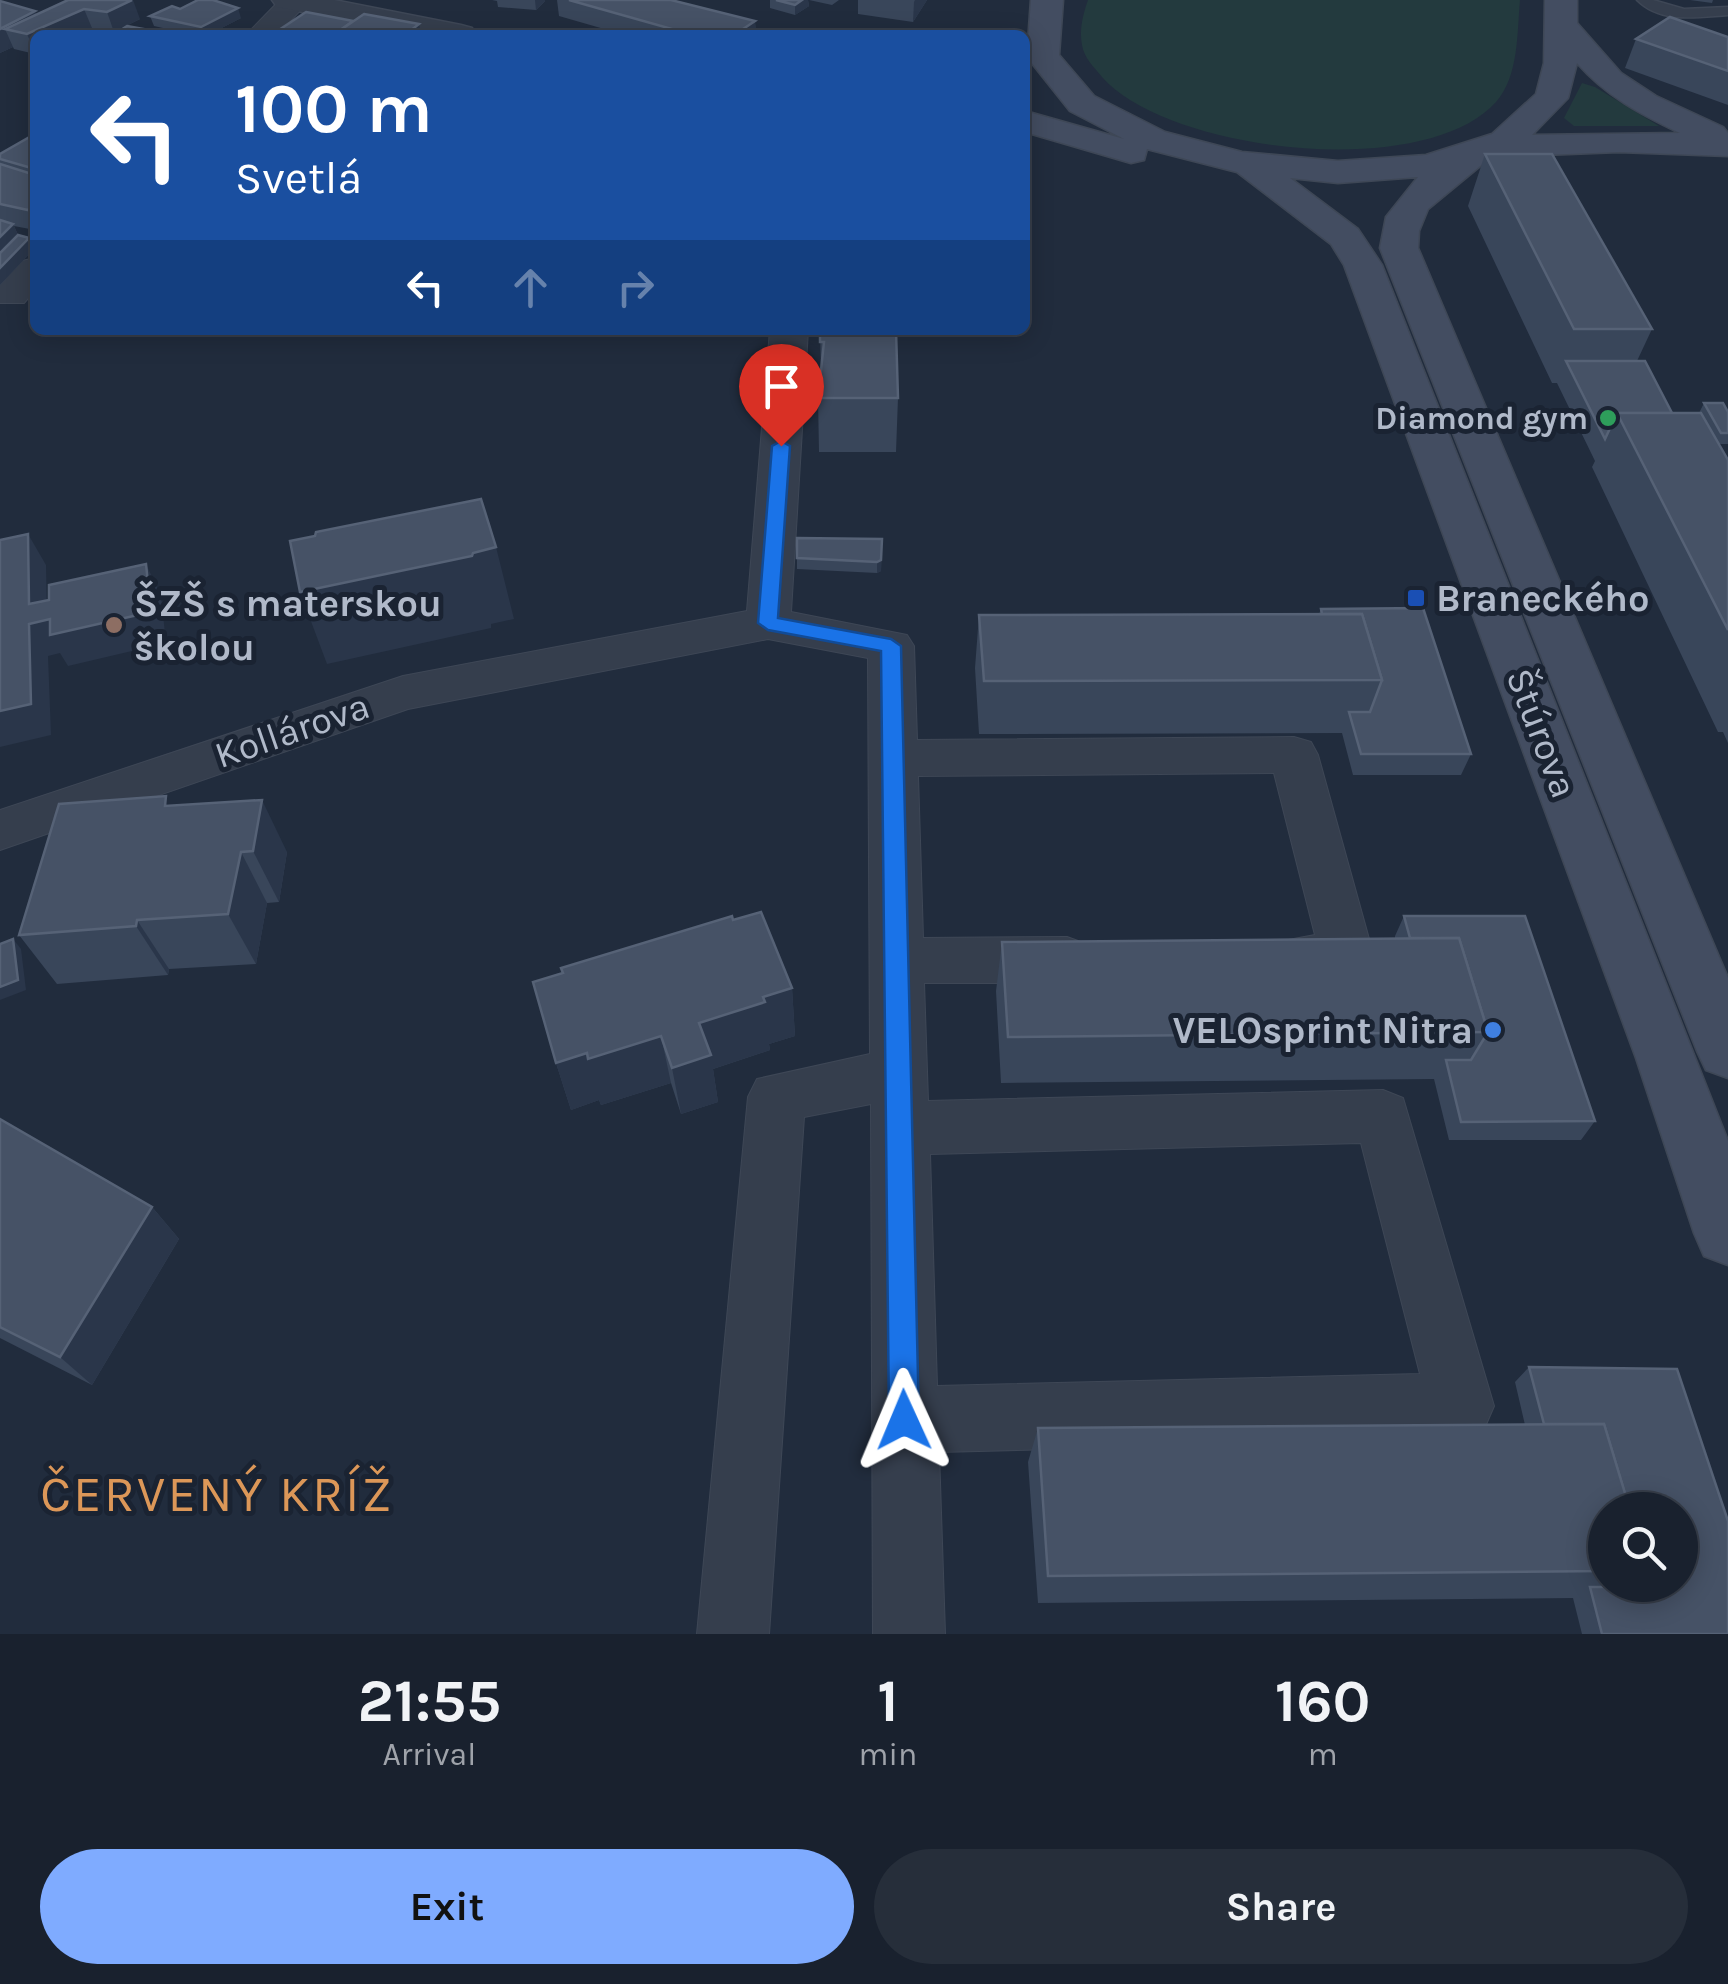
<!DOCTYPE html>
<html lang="en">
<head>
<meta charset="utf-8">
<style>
  body { margin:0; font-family:Karla,sans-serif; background:#262e3a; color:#f1f3f6; height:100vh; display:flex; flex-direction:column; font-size:38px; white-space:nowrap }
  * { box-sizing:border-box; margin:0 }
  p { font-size:32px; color:#9fa3aa }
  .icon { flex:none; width:55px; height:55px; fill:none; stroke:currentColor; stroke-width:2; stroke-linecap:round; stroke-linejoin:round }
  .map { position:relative; height:1634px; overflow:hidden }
  .sheet { display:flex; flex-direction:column; background:#19212e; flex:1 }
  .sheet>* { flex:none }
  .guide { position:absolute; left:30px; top:30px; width:1000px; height:305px; border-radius:15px; box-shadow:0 5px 25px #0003,0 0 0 2px #373e4a; background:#1a4fa0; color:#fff; overflow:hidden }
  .fabs { position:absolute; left:1588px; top:1492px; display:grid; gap:20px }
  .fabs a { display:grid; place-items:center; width:110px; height:110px; border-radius:50%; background:#19212e; box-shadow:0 5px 25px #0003,0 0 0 2px #373e4a; font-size:50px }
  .pin { position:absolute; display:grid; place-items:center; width:85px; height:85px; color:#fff; margin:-102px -42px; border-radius:50% 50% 50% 0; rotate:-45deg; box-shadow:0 0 10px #0007 }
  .pin .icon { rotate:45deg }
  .me { position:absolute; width:110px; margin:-55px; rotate:359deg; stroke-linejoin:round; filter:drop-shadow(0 0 8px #0008) }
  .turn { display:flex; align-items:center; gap:35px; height:210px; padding:0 40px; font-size:45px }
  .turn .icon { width:130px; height:130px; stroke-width:2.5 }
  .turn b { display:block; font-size:70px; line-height:85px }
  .lanes { display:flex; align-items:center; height:95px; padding:0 40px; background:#0003; justify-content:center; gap:50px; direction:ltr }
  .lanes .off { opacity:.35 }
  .eta { display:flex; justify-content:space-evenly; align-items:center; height:170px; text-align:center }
  .eta b { font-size:60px; font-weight:700; line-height:70px }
  .action { display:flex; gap:20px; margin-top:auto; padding:20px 40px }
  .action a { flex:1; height:115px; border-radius:60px; background:#7fabff; color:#111; font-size:40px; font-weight:700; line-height:115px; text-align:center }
  .action a+a { background:#262e3a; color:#f1f3f6 }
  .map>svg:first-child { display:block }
  .green { fill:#233a3e }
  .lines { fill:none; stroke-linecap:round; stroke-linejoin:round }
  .service-casing { stroke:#3e4756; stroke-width:3 }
  .minor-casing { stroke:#3e4756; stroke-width:2 }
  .tertiary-casing { stroke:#3e4756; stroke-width:3 }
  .secondary-casing { stroke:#3e4756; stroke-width:3 }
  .service { fill:#353e4d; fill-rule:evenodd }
  .minor { fill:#353e4d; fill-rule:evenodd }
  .tertiary { fill:#353e4d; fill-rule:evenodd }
  .secondary { fill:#434d61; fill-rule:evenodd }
  .wall { fill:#39465a; fill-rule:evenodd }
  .shaded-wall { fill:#2a364a }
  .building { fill:#465266; stroke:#566276; stroke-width:2.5 }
  .route { fill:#1a73e8; stroke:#114b97; stroke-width:2.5 }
  .leisure-dot { fill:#2e9e5b; stroke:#1a2332; stroke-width:4 }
  .transit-dot { fill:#1a4fb4; stroke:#1a2332; stroke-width:4 }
  .education-dot { fill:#8d6e63; stroke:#1a2332; stroke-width:4 }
  .shop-dot { fill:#3f7fe0; stroke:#1a2332; stroke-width:4 }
  .labels { text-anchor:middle; stroke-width:10; stroke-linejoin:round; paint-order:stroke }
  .far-poi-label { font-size:32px; font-weight:bold; fill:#b0b9c9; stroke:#1a2332; text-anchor:end }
  .poi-label { font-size:38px; font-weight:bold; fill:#b0b9c9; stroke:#1a2332; text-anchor:start }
  .street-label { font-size:38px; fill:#b0b9c9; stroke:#1a2332 }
  .near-quarter-label { font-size:50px; letter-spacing:2.5px; fill:#dc9758; stroke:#1a2332 }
</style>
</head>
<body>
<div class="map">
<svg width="1728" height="1634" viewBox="0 0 1728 1634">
  <rect width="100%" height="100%" fill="#212c3d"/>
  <g class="green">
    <path d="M1088 0H1520C1517 33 1519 76 1496 102 1424 182 1168 152 1102 77 1094 67 1084 58 1082 45 1079 30 1083 14 1088 0Z"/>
    <polygon points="1582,83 1595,87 1659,126 1574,126 1564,118"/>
  </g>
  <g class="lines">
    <defs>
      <path id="service" d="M1637 0H1653L1684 9 1728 7V15C1697 17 1661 24 1637 0Z"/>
      <g id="minor">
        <polygon points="280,0 308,2 277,35 246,35"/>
        <polygon points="35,258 35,290 24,303 0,303 0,285 22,261"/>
        <path d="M770 330H808L791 612 907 635 914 646 917 740 1294 737 1311 742 1318 755 1374 957 1366 973C1338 983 1306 984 1278 974L1270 958 1278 942 1315 935 1274 773 918 776 923 938 1067 937 1086 944 1094 960 1086 976 1067 983H924L928 1101 1383 1090 1403 1098 1494 1406 1484 1429 1461 1439 939 1452 945 1634H873L871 1104 804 1117 769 1634H697L748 1097 757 1079 870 1054 868 658 768 639 408 709 0 850V810L403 676 747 611ZM1361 1143 1420 1374 937 1386 930 1154Z"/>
      </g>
      <polygon id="tertiary" points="272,0 334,0 461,25 472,28 477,35 414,35 288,9 277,7"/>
      <path id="secondary" d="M1031 0H1063L1059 55 1094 96 1165 132 1242 152 1338 161 1426 155 1492 134 1536 94 1544 63 1545 0H1577V23L1621 73 1656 96 1723 127 1728 133V156L1619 152 1491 157 1428 209 1419 231 1418 248 1728 978V1078L1706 1070 1697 1051 1380 248 1386 217 1418 177 1338 183 1290 178 1358 229 1382 265 1728 1141V1265L1704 1256 1694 1233 1636 1058 1344 265 1331 244 1237 172 1147 149 1144 160 1131 163 1025 132V111L1124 139 1070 111 1027 57ZM1577 63C1606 96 1640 114 1680 133L1532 135 1568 98Z"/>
    </defs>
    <use href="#service" class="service-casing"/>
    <use href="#minor" class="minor-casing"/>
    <use href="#tertiary" class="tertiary-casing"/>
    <use href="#secondary" class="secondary-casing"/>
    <use href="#service" class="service"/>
    <use href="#minor" class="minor"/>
    <use href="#tertiary" class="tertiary"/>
    <use href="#secondary" class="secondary"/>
  </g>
  <g class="wall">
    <polygon points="68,0 140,19 114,32 92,28 35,35 35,54 14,49 13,47 0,53 0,1 36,15"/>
    <polygon points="492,0 545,0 545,1 536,10 498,7 497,1"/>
    <polygon points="557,0 671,0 755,21 756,35 625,35 559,16"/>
    <polygon points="770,0 808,0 809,6 795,15 770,8"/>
    <polygon points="809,0 839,0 832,5"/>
    <polygon points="858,0 927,0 913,22 858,14"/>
    <polygon points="1690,0 1713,0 1712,3"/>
    <polygon points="180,9 241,18 208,35 194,35 154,26 150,16"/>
    <polygon points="306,12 421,35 276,35 276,32"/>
    <polygon points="1728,37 1728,105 1625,68 1636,39"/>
    <polygon points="35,134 35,230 14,226 18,235 29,238 34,249 0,285 0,154"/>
    <polygon points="1485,154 1652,329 1637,361 1672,413 1699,413 1704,403 1728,412 1728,444 1719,444 1728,460 1728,743 1723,732 1718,732 1592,467 1595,461 1557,383 1552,383 1468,206"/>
    <polygon points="820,330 898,398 896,452 819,452 818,398 821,369"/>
    <polygon points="797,538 882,539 881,571 877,573 797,569"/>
    <polygon points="1321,609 1471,754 1461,775 1353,775 1342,733 979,734 975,668 979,615 1319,614"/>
    <polygon points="172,806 287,852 279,902 267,903 256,964 169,969 168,975 57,984 19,935"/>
    <polygon points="1404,916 1595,1121 1581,1140 1449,1140 1434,1079 1001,1083 996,991 1002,942 1395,938 1395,936"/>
    <polygon points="733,920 792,988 795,1036 769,1044 770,1050 713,1069 718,1102 681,1114 671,1083 601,1105 599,1100 571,1110 556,1063 563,973"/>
    <polygon points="0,1119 152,1207 179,1239 92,1385 0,1338"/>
    <path d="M1529 1367 1728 1634H1582L1573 1598 1038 1603 1028 1462 1038 1428 1525 1425 1515 1382ZM1605 1510 1680 1585H1605Z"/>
  </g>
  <g class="shaded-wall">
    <polygon points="133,0 140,19 114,32 107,12"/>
    <polygon points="535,0 545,0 545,1 536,10"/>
    <polygon points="802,0 808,0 809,6 795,15 795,5"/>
    <polygon points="915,0 927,0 913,22 914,2"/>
    <polygon points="238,8 241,18 208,35 203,35 201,27"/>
    <polygon points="84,9 92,28 77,35 35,35 35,53 27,34 5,29 13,47 0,53 0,29 35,11 42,28"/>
    <polygon points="755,21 756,35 734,35"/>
    <polygon points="419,24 421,35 405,35"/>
    <polygon points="35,202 35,226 28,210"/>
    <polygon points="13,224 23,245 29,238 34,249 0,285 0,237"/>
    <polygon points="28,534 46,565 47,620 146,564 161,596 166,643 68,666 60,653 48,656 51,735 0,747 0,711 29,604"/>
    <polygon points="496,547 514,619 491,624 491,628 327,664 300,592"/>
    <polygon points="881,560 881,571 877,573 877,562"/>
    <polygon points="262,800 287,852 279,902 253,851"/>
    <polygon points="241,852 267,903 256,964 228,914"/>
    <polygon points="137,920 169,969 168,975 136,926"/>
    <polygon points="13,939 21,949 26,990 0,1000 0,987"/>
    <polygon points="792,988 795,1036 769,1044 770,1050 713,1069 718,1102 681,1114 672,1068 699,1023 763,997"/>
    <polygon points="661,1036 671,1083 601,1105 599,1100 571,1110 556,1063 587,1053"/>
    <polygon points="152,1207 179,1239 92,1385 60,1357"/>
  </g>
  <g class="building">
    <polygon points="68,0 132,0 107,12 84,9 27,34 5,29"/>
    <polygon points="198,0 213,0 238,8 201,27 150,16 172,6 180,9"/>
    <polygon points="569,0 671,0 755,21 734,35 693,35"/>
    <polygon points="776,0 802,0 795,5"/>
    <polygon points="0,1 35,11 0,29"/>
    <polygon points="306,12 353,21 333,35 284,35 285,34 276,32"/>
    <polygon points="364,14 419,24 405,35 373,35 342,29"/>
    <polygon points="1670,17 1728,37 1728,71 1636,39"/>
    <polygon points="127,26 149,30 143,35 118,32"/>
    <polygon points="35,134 35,169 0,159 0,154"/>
    <polygon points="1485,154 1552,154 1652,329 1574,329"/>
    <polygon points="0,164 35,175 35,202 28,210 0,204"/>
    <polygon points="0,220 13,224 0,237"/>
    <polygon points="18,235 29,238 0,268 0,253"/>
    <polygon points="820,330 896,330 898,398 818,398 824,342 820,342"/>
    <polygon points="1566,361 1645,361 1672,413 1617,413 1605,439"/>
    <polygon points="1704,403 1723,403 1728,412 1728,433 1721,433"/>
    <polygon points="1617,413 1701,413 1728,460 1728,630"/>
    <polygon points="481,499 496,547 473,553 472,556 300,592 290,541 315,536 316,532"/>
    <polygon points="28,534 29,604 49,600 49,585 146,564 151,612 50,635 50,619 29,624 31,704 0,711 0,540"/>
    <polygon points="797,538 882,539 881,560 877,562 797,558"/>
    <polygon points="1423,608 1471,754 1361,754 1349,712 1370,712 1382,680 1362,614 1322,614 1321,609"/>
    <polygon points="1362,614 1382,680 984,681 979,615"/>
    <polygon points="166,796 165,806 262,800 253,851 241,852 228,914 137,920 136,926 19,935 59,804"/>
    <polygon points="761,912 792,988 763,997 765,1002 699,1023 711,1055 672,1068 661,1036 588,1059 587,1053 556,1063 533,982 563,973 561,968 732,916 733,920"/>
    <polygon points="1404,916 1525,916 1595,1121 1461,1122 1446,1060 1471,1060 1488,1032 1459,938 1410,938"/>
    <polygon points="1459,938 1488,1032 1008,1037 1002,942"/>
    <polygon points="13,939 18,980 0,987 0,944"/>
    <polygon points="0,1119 152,1207 60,1357 0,1327"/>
    <polygon points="1529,1367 1677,1369 1728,1521 1728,1634 1602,1634 1590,1587 1621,1587 1625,1585 1680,1585 1680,1510 1630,1510 1604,1424 1544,1424"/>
    <polygon points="1604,1424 1630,1510 1605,1510 1605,1571 1048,1576 1038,1428"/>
  </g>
  <polygon class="route" points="781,441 790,446 778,618 891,639 901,646 919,1420 915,1431 904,1436 894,1431 889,1420 881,651 768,630 758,623 772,446"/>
  <circle class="leisure-dot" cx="1608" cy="418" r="10"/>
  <rect class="transit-dot" x="1406" y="588" width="20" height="20" rx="5"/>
  <circle class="education-dot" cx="114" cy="625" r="10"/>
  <circle class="shop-dot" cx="1493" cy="1030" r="10"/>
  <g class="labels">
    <g class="far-poi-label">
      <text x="1588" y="429">Diamond gym</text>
    </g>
    <g class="poi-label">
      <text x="1436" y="611">Braneckého</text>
      <text x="134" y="616">ŠZŠ s materskou<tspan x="134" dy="44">školou</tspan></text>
      <text x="1473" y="1043" text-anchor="end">VELOsprint Nitra</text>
    </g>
    <g class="street-label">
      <text transform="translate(292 730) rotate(-19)" y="13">Kollárova</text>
      <text transform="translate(1542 733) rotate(69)" y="13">Štúrova</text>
    </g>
    <g class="near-quarter-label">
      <text x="217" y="1511">ČERVENÝ KRÍŽ</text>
    </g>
  </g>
</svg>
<div class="fabs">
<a><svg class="icon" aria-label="search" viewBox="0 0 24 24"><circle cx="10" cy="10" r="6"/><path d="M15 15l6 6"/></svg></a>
</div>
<div class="pin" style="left:781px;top:446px;background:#d93025"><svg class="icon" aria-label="arrive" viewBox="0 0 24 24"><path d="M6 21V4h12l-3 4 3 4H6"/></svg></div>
<svg class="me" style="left:904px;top:1420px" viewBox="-20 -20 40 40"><path d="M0-17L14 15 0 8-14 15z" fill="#1a73e8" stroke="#fff" stroke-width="4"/></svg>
<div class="guide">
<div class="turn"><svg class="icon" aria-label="left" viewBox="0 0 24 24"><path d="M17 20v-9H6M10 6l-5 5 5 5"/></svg><div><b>100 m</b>Svetlá</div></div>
<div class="lanes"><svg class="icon" aria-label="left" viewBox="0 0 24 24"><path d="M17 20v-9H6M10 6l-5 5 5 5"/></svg><svg class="icon off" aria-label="ahead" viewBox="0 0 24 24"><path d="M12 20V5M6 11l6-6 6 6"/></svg><svg class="icon off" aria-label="right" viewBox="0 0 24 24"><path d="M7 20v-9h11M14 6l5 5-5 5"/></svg></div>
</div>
</div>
<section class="sheet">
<div class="eta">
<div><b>21:55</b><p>Arrival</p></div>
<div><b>1</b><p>min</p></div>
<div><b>160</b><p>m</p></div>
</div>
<div class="action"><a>Exit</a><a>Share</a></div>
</section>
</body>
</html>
